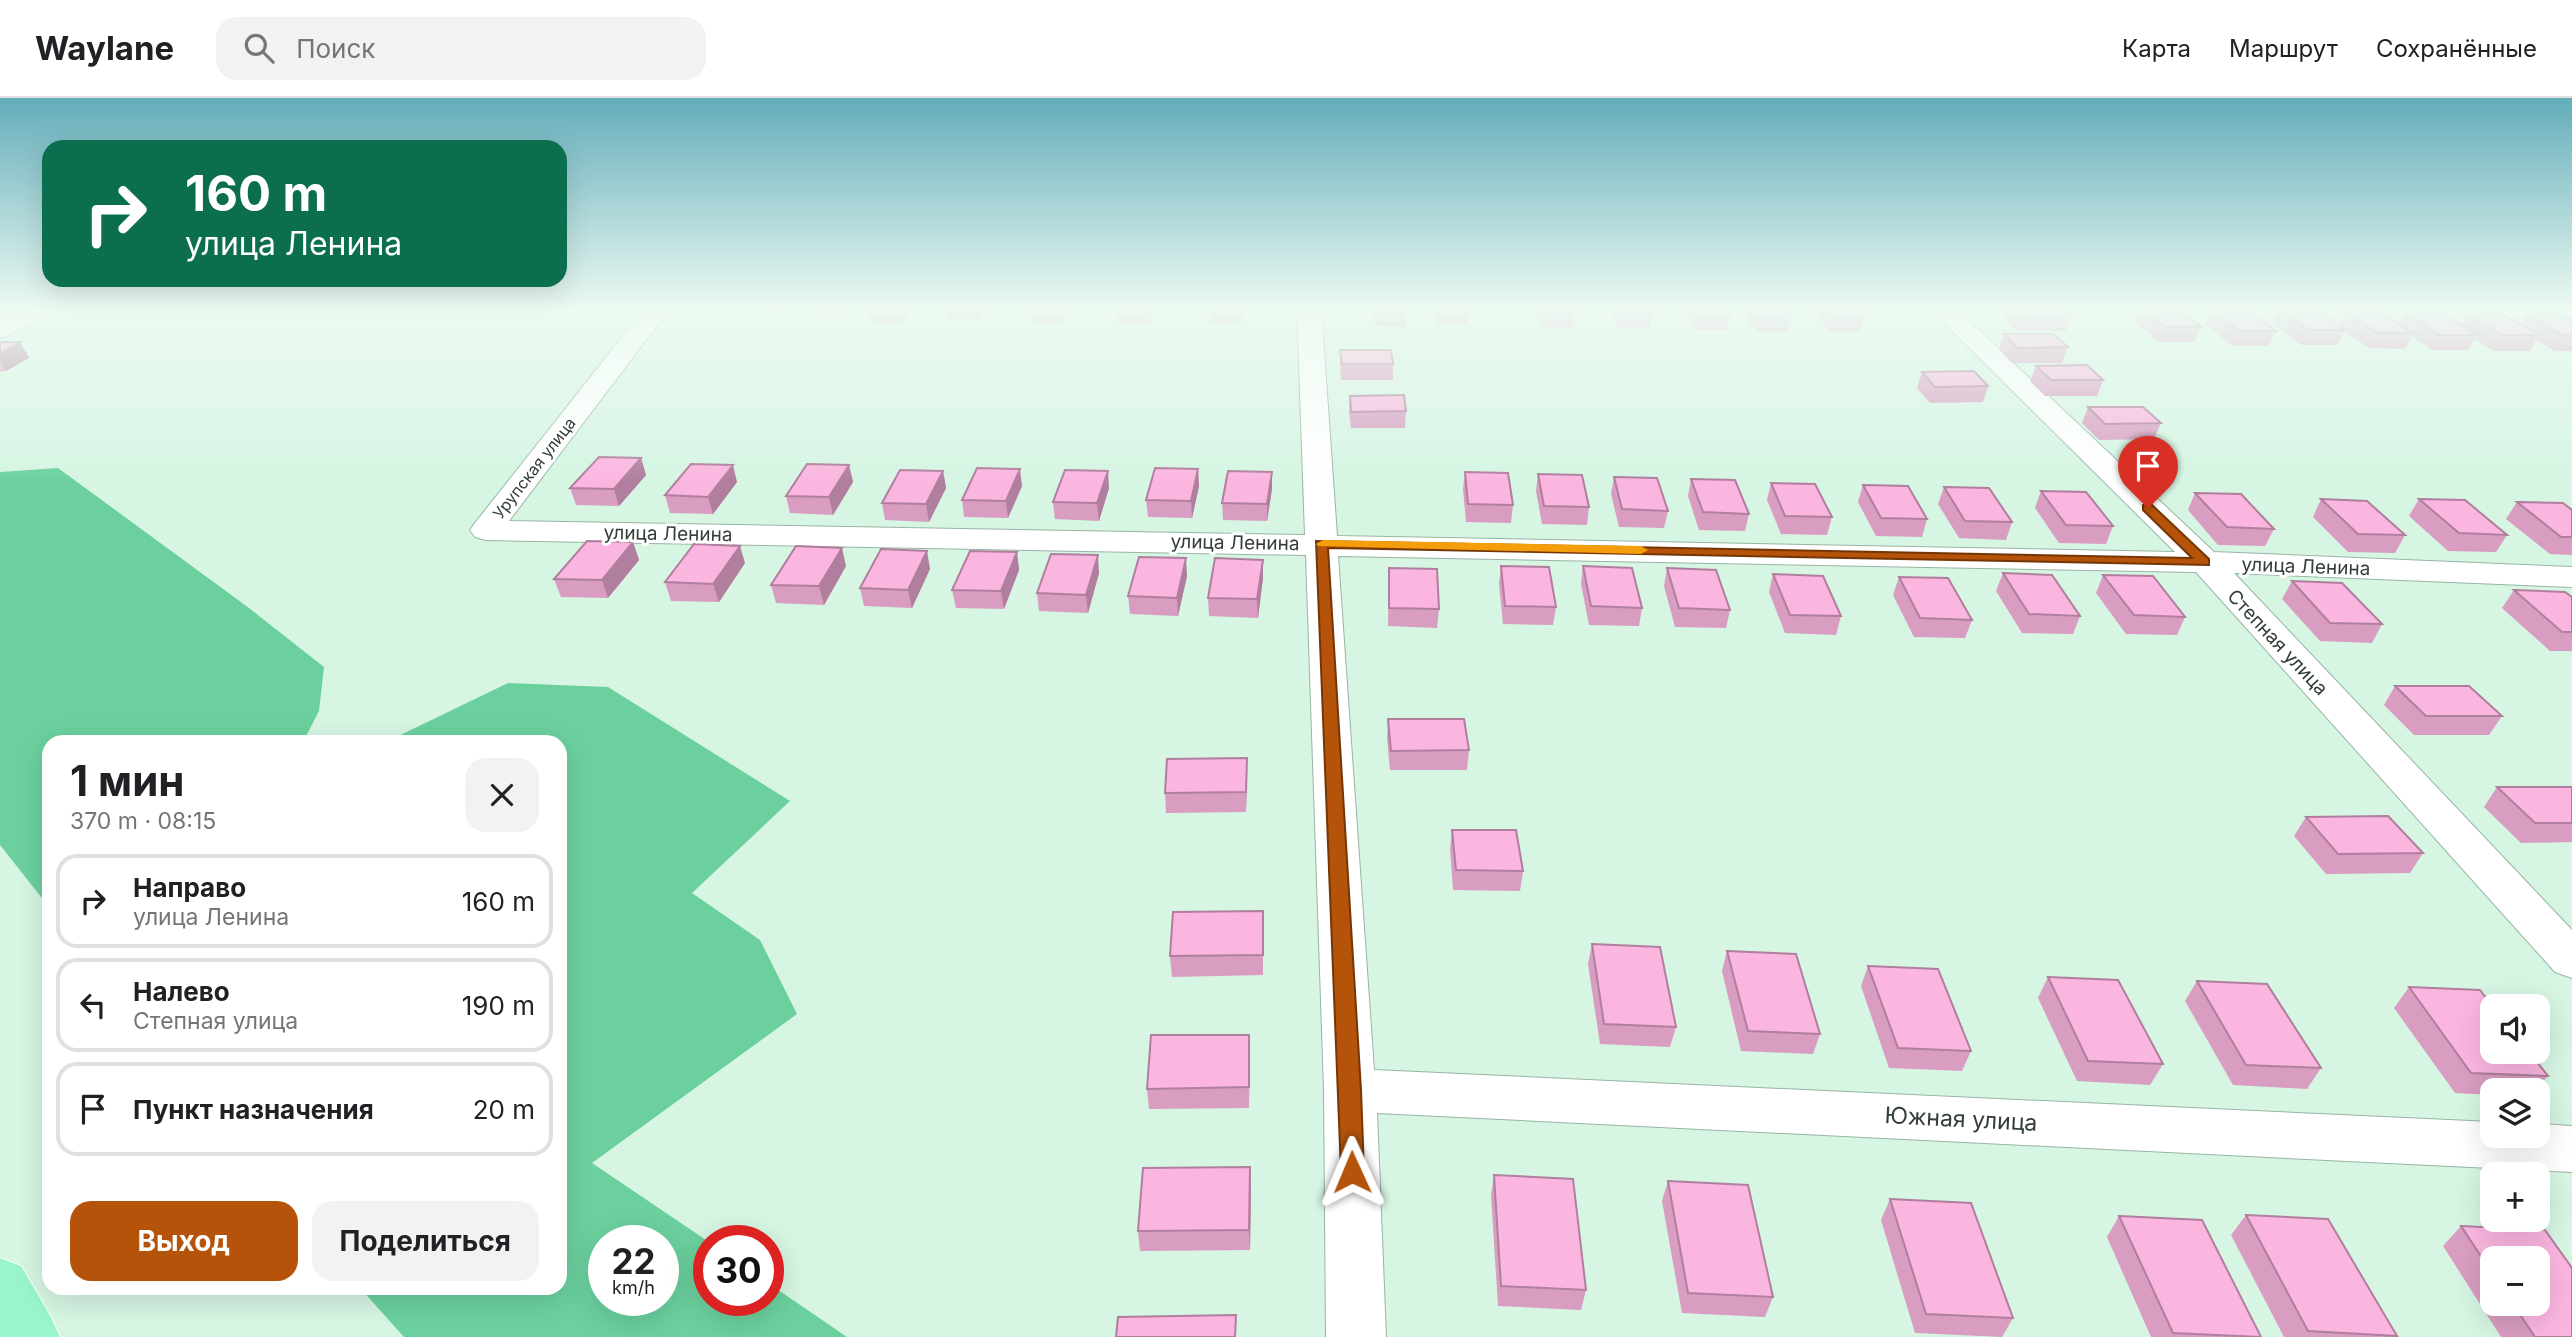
<!DOCTYPE html>
<html lang="ru">
<head>
<meta charset="utf-8">
<style>
  body { margin:0; font-family:Inter,sans-serif; background:#f2f2f2; color:#202124; height:100vh; display:flex; flex-direction:column; font-size:26px; white-space:nowrap }
  * { box-sizing:border-box; margin:0 }
  p { font-size:23px; color:#757577 }
  .icon { flex:none; width:38px; height:38px; fill:none; stroke:currentColor; stroke-width:2; stroke-linecap:round; stroke-linejoin:round }
  .map { position:relative; flex:1; overflow:hidden }
  .panel { position:absolute; left:42px; top:637px; width:525px; height:560px; display:flex; flex-direction:column; background:#fff; border-radius:21px; box-shadow:0 7px 28px #0002 }
  .panel>* { flex:none }
  .banner { position:absolute; left:42px; top:42px; width:525px; height:147px; border-radius:21px; box-shadow:0 7px 28px #0002; background:#0b6e4f; color:#fff; overflow:hidden }
  .buttons { position:absolute; left:2480px; top:896px; display:grid; gap:14px }
  .buttons a { display:grid; place-items:center; width:70px; height:70px; border-radius:14px; background:#fff; box-shadow:0 7px 28px #0002; font-size:35px }
  .speed { position:absolute; left:588px; top:1127px; display:flex; gap:14px; font-size:35px; font-weight:700; text-align:center }
  .speed>* { display:grid; place-content:center; width:91px; height:91px; border-radius:50%; background:#fff; box-shadow:0 7px 28px #0002; line-height:1 }
  .speed small { font-size:18px; font-weight:400 }
  .speed .limit { border:10px solid #d22; background:#fff; color:#111 }
  .pin { position:absolute; display:grid; place-items:center; width:60px; height:60px; color:#fff; margin:-72px -30px; border-radius:50% 50% 50% 0; rotate:-45deg; box-shadow:0 0 7px #0007 }
  .pin .icon { rotate:45deg }
  .me { position:absolute; width:77px; margin:-38px; rotate:359deg; stroke-linejoin:round; filter:drop-shadow(0 0 5px #0008) }
  .turn { display:flex; align-items:center; gap:24px; height:147px; padding:0 28px; font-size:32px }
  .turn .icon { width:91px; height:91px; stroke-width:2.5 }
  .turn b { display:block; font-size:49px; line-height:60px }
  .round { display:grid; place-items:center; flex:none; width:74px; height:74px; border-radius:21px; background:#f2f2f2 }
  .overview { display:flex; align-items:center; justify-content:space-between; height:119px; padding:0 28px }
  h1 { font-size:42px; font-weight:700; line-height:52px }
  .primary-button { display:flex; gap:14px; margin-top:auto; padding:14px 28px }
  .primary-button a { flex:1; height:80px; border-radius:21px; background:#b45309; color:#fff; font-size:28px; font-weight:700; line-height:80px; text-align:center }
  .primary-button a+a { background:#f2f2f2; color:#202124 }
  ul { padding:0; list-style:none }
  li { display:flex; align-items:center; gap:21px; height:94px; margin:0 14px 10px; padding:0 14px; border:4px solid #e0e0e0; border-radius:21px }
  li div { flex:1 }
  li b { display:block; font-size:26px }
  li em { font-style:normal }
  header { display:flex; align-items:center; gap:42px; box-sizing:border-box; height:98px; padding:0 35px; background:#fff; border-bottom:2px solid #e0e0e0 }
  header strong { font-size:33px }
  nav { display:flex; gap:38px; margin-inline-start:auto; font-size:24px }
  .search { width:490px; height:63px; background:#f2f2f2; display:flex; align-items:center; gap:18px; box-sizing:border-box; padding:0 24px; border-radius:21px; color:#757577; font-size:26px }
  .map>svg:first-child { display:block }
  .forest { fill:#6bd09e; fill-rule:evenodd }
  .lines { fill:none; stroke-linecap:round; stroke-linejoin:round }
  .minor-casing { stroke:#98b5a4; stroke-width:2 }
  .major-casing { stroke:#fff; stroke-width:2 }
  .minor { fill:#fff; fill-rule:evenodd }
  .major { fill:#9af5cc; fill-rule:evenodd }
  .wall { fill:#d89dc1; fill-rule:evenodd }
  .shaded-wall { fill:#b07f9d }
  .building { fill:#fbb6e0; stroke:#b07f9d; stroke-width:2 }
  .route { fill:#b45309; stroke:#753606; stroke-width:2 }
  .slow { fill:#f59e0b }
  .labels { text-anchor:middle; stroke-width:6; stroke-linejoin:round; paint-order:stroke }
  .far-street-label { font-size:16px; fill:#323e37; stroke:#fff }
  .street-label { font-size:19px; fill:#323e37; stroke:#fff }
  .near-street-label { font-size:23px; fill:#323e37; stroke:#fff }
</style>
</head>
<body>
<header>
<strong>Waylane</strong>
<div class="search"><svg class="icon" aria-label="search" viewBox="0 0 24 24"><circle cx="10" cy="10" r="6"/><path d="M15 15l6 6"/></svg>Поиск</div>
<nav><a>Карта</a><a>Маршрут</a><a>Сохранённые</a></nav>
</header>
<div class="map">
<svg width="2572" height="1239" viewBox="0 0 2572 1239">
  <rect width="100%" height="100%" fill="#d6f5e3"/>
  <g class="forest">
    <polygon points="58,370 249,510 324,569 319,613 303,644 49,644 49,809 0,747 0,374"/>
    <path d="M508 585 608 589 790 703 692 795 760 842 797 916 592 1065 709 1144V1202H768V1185L847 1239H404L360 1190H560V644H386ZM604 1143H663V1202H604Z"/>
  </g>
  <g class="lines">
    <defs>
      <g id="minor">
        <polygon points="21,209 51,209 48,214 9,237 0,240 0,222"/>
        <polygon points="646,209 671,209 509,423 1305,437 1297,209 1321,209 1337,438 2175,454 1928,209 1954,209 2214,454 2572,469 2572,489 2234,475 2572,832 2572,880 2555,874 2196,474 1338,458 1374,972 2492,1024 2492,1038 2538,1038 2538,1026 2572,1028 2572,1074 1377,1015 1386,1239 1326,1239 1324,992 1306,457 486,442 475,439 470,432 475,425"/>
        <polygon points="2276,209 2572,209 2572,222 2288,216 2279,214"/>
      </g>
      <polygon id="major" points="0,1160 21,1168 51,1219 60,1239 0,1239"/>
    </defs>
    <use href="#minor" class="minor-casing"/>
    <use href="#major" class="major-casing"/>
    <use href="#minor" class="minor"/>
    <use href="#major" class="major"/>
  </g>
  <g class="wall">
    <polygon points="691,209 725,209 722,212 692,212"/>
    <polygon points="757,209 792,209 789,214 758,213"/>
    <polygon points="816,209 853,209 848,216 818,216"/>
    <polygon points="911,209 902,225 871,225 868,210"/>
    <polygon points="946,209 984,209 979,222 948,221"/>
    <polygon points="1067,209 1062,225 1031,224 1029,210"/>
    <polygon points="1116,209 1152,209 1149,225 1117,225"/>
    <polygon points="1210,209 1243,209 1242,225 1211,225"/>
    <polygon points="1373,209 1406,209 1406,229 1375,228"/>
    <polygon points="1434,209 1469,209 1468,226 1437,226"/>
    <polygon points="1535,209 1572,209 1574,215 1572,230 1541,230"/>
    <polygon points="1610,209 1649,209 1652,215 1650,230 1618,230"/>
    <polygon points="1686,209 1725,209 1730,217 1727,232 1695,232 1685,213"/>
    <polygon points="1745,209 1785,209 1791,218 1787,233 1755,233 1744,214"/>
    <polygon points="1816,209 1857,209 1864,218 1860,233 1829,233 1815,214"/>
    <polygon points="2008,209 2061,209 2071,218 2066,233 2017,233 2005,221"/>
    <polygon points="2139,209 2176,209 2201,229 2194,244 2159,244 2134,223"/>
    <polygon points="2279,210 2339,228 2345,214 2400,227 2406,215 2461,227 2467,216 2521,227 2527,216 2572,222 2572,253 2555,253 2536,242 2530,253 2494,253 2474,241 2468,252 2432,252 2412,238 2405,251 2369,250 2344,233 2337,247 2301,247 2272,225"/>
    <polygon points="2212,212 2276,233 2269,248 2233,248 2205,226"/>
    <polygon points="2004,236 2068,249 2062,265 2012,265 1999,251"/>
    <polygon points="0,244 20,244 29,260 6,273 0,274"/>
    <polygon points="1340,252 1393,266 1393,282 1341,282 1340,268"/>
    <polygon points="2036,268 2103,282 2097,298 2045,298 2030,283"/>
    <polygon points="1922,274 1988,288 1983,304 1930,305 1917,290"/>
    <polygon points="1350,298 1406,313 1405,330 1351,330 1349,314"/>
    <polygon points="2088,309 2161,325 2154,341 2099,342 2082,325"/>
    <polygon points="641,360 646,377 619,408 576,407 570,390"/>
    <polygon points="849,367 853,384 833,417 790,415 786,398"/>
    <polygon points="1198,371 1199,388 1192,420 1148,419 1146,402"/>
    <polygon points="943,373 946,390 929,424 885,422 882,405"/>
    <polygon points="1465,374 1513,407 1511,425 1466,424 1463,391"/>
    <polygon points="1538,376 1589,409 1587,427 1542,426 1536,393"/>
    <polygon points="1614,379 1668,413 1664,430 1619,429 1611,396"/>
    <polygon points="1691,381 1749,416 1745,433 1699,432 1688,398"/>
    <polygon points="737,384 713,416 670,415 665,397"/>
    <polygon points="1771,385 1832,419 1827,437 1781,436 1767,402"/>
    <polygon points="1863,387 1927,421 1922,439 1876,438 1858,404"/>
    <polygon points="1022,388 1008,420 964,419 962,402"/>
    <polygon points="1944,389 2012,424 2006,442 1959,440 1938,406"/>
    <polygon points="1109,390 1099,423 1055,421 1053,404"/>
    <polygon points="1272,391 1267,423 1223,422 1222,405"/>
    <polygon points="2041,393 2113,428 2106,446 2059,445 2035,410"/>
    <polygon points="2195,395 2274,431 2265,448 2218,447 2188,412"/>
    <polygon points="2321,401 2405,437 2395,455 2348,454 2313,419"/>
    <polygon points="2419,401 2507,437 2496,454 2448,453 2409,418"/>
    <polygon points="2517,404 2572,412 2572,457 2550,456 2506,421"/>
    <polygon points="633,444 639,462 608,500 561,499 554,481"/>
    <polygon points="1017,454 1019,472 1004,511 956,510 952,492"/>
    <polygon points="1263,462 1263,480 1258,520 1209,518 1208,500"/>
    <polygon points="745,465 719,504 671,503 665,484"/>
    <polygon points="846,468 824,507 776,505 771,487"/>
    <polygon points="1501,468 1556,509 1553,527 1503,526 1499,486"/>
    <polygon points="1583,468 1642,510 1639,528 1589,527 1581,486"/>
    <polygon points="1389,470 1439,511 1437,530 1388,528"/>
    <polygon points="1667,470 1730,512 1726,530 1675,529 1664,488"/>
    <polygon points="930,471 912,510 864,508 860,490"/>
    <polygon points="1099,475 1088,515 1039,513 1037,495"/>
    <polygon points="2003,475 2080,518 2073,536 2022,535 1996,493"/>
    <polygon points="1773,476 1841,518 1836,537 1785,535 1769,494"/>
    <polygon points="2103,477 2185,519 2177,537 2126,536 2096,495"/>
    <polygon points="1187,478 1178,518 1130,516 1128,498"/>
    <polygon points="1899,479 1972,522 1965,540 1914,539 1893,497"/>
    <polygon points="2292,483 2382,526 2372,545 2320,543 2282,501"/>
    <polygon points="2514,492 2572,499 2572,553 2550,553 2502,510"/>
    <polygon points="2395,588 2502,618 2489,637 2414,637 2384,607"/>
    <polygon points="1388,621 1469,652 1467,672 1390,672 1387,640"/>
    <polygon points="1247,660 1246,714 1166,715 1165,695"/>
    <polygon points="2497,689 2572,689 2572,744 2521,745 2484,709"/>
    <polygon points="2306,719 2423,755 2410,775 2326,776 2294,738"/>
    <polygon points="1452,732 1523,773 1520,793 1453,792 1450,751"/>
    <polygon points="1263,813 1263,877 1172,879 1170,858"/>
    <polygon points="1592,846 1676,929 1670,949 1600,946 1588,866"/>
    <polygon points="1727,853 1820,936 1813,956 1741,953 1722,873"/>
    <polygon points="1868,868 1971,953 1962,973 1889,970 1861,888"/>
    <polygon points="2048,879 2163,966 2150,987 2077,983 2038,900"/>
    <polygon points="2197,883 2321,970 2307,991 2233,987 2185,903"/>
    <polygon points="2409,889 2548,978 2536,992 2492,992 2492,997 2455,995 2394,910"/>
    <polygon points="1250,957 1249,1010 1149,1011 1147,991"/>
    <polygon points="1494,1077 1586,1192 1581,1212 1498,1208 1491,1097"/>
    <polygon points="1668,1083 1773,1199 1765,1219 1682,1215 1662,1103"/>
    <polygon points="1251,1089 1250,1152 1140,1153 1138,1133"/>
    <polygon points="1890,1101 2013,1220 2002,1239 1915,1235 1881,1122"/>
    <polygon points="2246,1117 2397,1238 2396,1239 2284,1239 2231,1137"/>
    <polygon points="2119,1118 2261,1239 2151,1239 2107,1139"/>
    <path d="M2461 1128 2572 1239H2501L2443 1148ZM2492 1160 2538 1206H2492Z"/>
  </g>
  <g class="shaded-wall">
    <polygon points="847,209 853,209 848,216"/>
    <polygon points="900,209 911,209 902,225 900,210"/>
    <polygon points="977,209 984,209 979,222"/>
    <polygon points="1067,209 1062,225 1060,210"/>
    <polygon points="1148,209 1152,209 1149,225 1148,210"/>
    <polygon points="20,244 29,260 6,273 0,263 0,256"/>
    <polygon points="641,360 646,377 619,408 614,391"/>
    <polygon points="733,367 737,384 713,416 708,399"/>
    <polygon points="849,367 853,384 833,417 829,399"/>
    <polygon points="1020,371 1022,388 1008,420 1006,403"/>
    <polygon points="1198,371 1199,388 1192,420 1191,403"/>
    <polygon points="943,373 946,390 929,424 926,406"/>
    <polygon points="1108,373 1109,390 1099,423 1097,405"/>
    <polygon points="1272,374 1272,391 1267,423 1267,406"/>
    <polygon points="633,444 639,462 608,500 602,482"/>
    <polygon points="740,448 745,465 719,504 713,486"/>
    <polygon points="842,450 846,468 824,507 819,488"/>
    <polygon points="927,453 930,471 912,510 908,492"/>
    <polygon points="1017,454 1019,472 1004,511 1001,493"/>
    <polygon points="1098,457 1099,475 1088,515 1086,497"/>
    <polygon points="1186,460 1187,478 1178,518 1177,500"/>
    <polygon points="1263,462 1263,480 1258,520 1257,501"/>
    <polygon points="1247,660 1247,680 1246,714 1246,694"/>
    <polygon points="1250,1069 1251,1089 1250,1152 1249,1132"/>
  </g>
  <g class="building">
    <polygon points="1116,209 1148,209 1148,210"/>
    <rect x="1210" y="209" width="32" height="1"/>
    <polygon points="1375,209 1406,209 1407,214 1375,214"/>
    <rect x="1438" y="209" width="31" height="2"/>
    <polygon points="1541,209 1572,209 1574,215 1543,215"/>
    <polygon points="1618,209 1649,209 1652,215 1620,215"/>
    <polygon points="1694,209 1725,209 1730,217 1698,217"/>
    <polygon points="1753,209 1785,209 1791,218 1759,218"/>
    <polygon points="1826,209 1857,209 1864,218 1833,218"/>
    <polygon points="2013,209 2061,209 2071,218 2022,218"/>
    <polygon points="2141,209 2176,209 2201,229 2165,229"/>
    <polygon points="2279,210 2314,211 2345,232 2308,232"/>
    <polygon points="2212,212 2247,212 2276,233 2239,233"/>
    <polygon points="2345,214 2380,214 2413,235 2377,235"/>
    <polygon points="2406,215 2442,215 2477,237 2440,237"/>
    <polygon points="2467,216 2502,216 2539,237 2502,237"/>
    <polygon points="2527,216 2562,217 2572,222 2572,238 2564,238"/>
    <polygon points="2004,236 2053,236 2068,249 2017,250"/>
    <polygon points="0,244 20,244 0,256"/>
    <polygon points="1340,252 1391,252 1393,266 1342,266"/>
    <polygon points="2087,267 2103,282 2051,282 2036,268"/>
    <polygon points="1974,273 1988,288 1935,289 1922,274"/>
    <polygon points="1404,297 1406,313 1351,314 1350,298"/>
    <polygon points="2088,309 2143,309 2161,325 2105,326"/>
    <polygon points="599,359 641,360 614,391 570,390"/>
    <polygon points="691,366 733,367 708,399 665,397"/>
    <polygon points="807,366 849,367 829,399 786,398"/>
    <polygon points="977,370 1020,371 1006,403 962,402"/>
    <polygon points="1155,370 1198,371 1191,403 1146,402"/>
    <polygon points="900,372 943,373 926,406 882,405"/>
    <polygon points="1065,372 1108,373 1097,405 1053,404"/>
    <polygon points="1228,373 1272,374 1267,406 1222,405"/>
    <polygon points="1465,374 1508,375 1513,407 1468,406"/>
    <polygon points="1538,376 1582,377 1589,409 1544,408"/>
    <polygon points="1614,379 1657,380 1668,413 1622,411"/>
    <polygon points="1691,381 1735,382 1749,416 1703,414"/>
    <polygon points="1771,385 1815,386 1832,419 1785,418"/>
    <polygon points="1863,387 1908,388 1927,421 1881,420"/>
    <polygon points="1944,389 1989,390 2012,424 1965,423"/>
    <polygon points="2041,393 2086,394 2113,428 2066,427"/>
    <polygon points="2195,395 2241,396 2274,431 2227,429"/>
    <polygon points="2321,401 2367,403 2405,437 2358,436"/>
    <polygon points="2419,401 2465,402 2507,437 2459,435"/>
    <polygon points="2517,404 2563,405 2572,412 2572,439 2561,439"/>
    <polygon points="587,443 633,444 602,482 554,481"/>
    <polygon points="694,446 740,448 713,486 665,484"/>
    <polygon points="796,448 842,450 819,488 771,487"/>
    <polygon points="881,451 927,453 908,492 860,490"/>
    <polygon points="970,453 1017,454 1001,493 952,492"/>
    <polygon points="1051,456 1098,457 1086,497 1037,495"/>
    <polygon points="1139,459 1186,460 1177,500 1128,498"/>
    <polygon points="1215,460 1263,462 1257,501 1208,500"/>
    <polygon points="1501,468 1549,469 1556,509 1505,508"/>
    <polygon points="1583,468 1632,470 1642,510 1591,508"/>
    <polygon points="1389,470 1437,471 1439,511 1389,510"/>
    <polygon points="1667,470 1716,472 1730,512 1679,510"/>
    <polygon points="2003,475 2052,477 2080,518 2029,516"/>
    <polygon points="1773,476 1823,478 1841,518 1790,517"/>
    <polygon points="2103,477 2153,478 2185,519 2134,517"/>
    <polygon points="1899,479 1948,480 1972,522 1920,520"/>
    <polygon points="2292,483 2342,485 2382,526 2330,525"/>
    <polygon points="2514,492 2565,494 2572,499 2572,534 2562,534"/>
    <polygon points="2395,588 2469,588 2502,618 2426,618"/>
    <polygon points="1388,621 1464,621 1469,652 1391,653"/>
    <polygon points="1247,660 1246,694 1165,695 1167,661"/>
    <polygon points="2497,689 2572,689 2572,725 2535,725"/>
    <polygon points="2388,718 2423,755 2338,756 2306,719"/>
    <polygon points="1452,732 1516,732 1523,773 1456,772"/>
    <polygon points="1263,813 1263,857 1170,858 1173,814"/>
    <polygon points="1592,846 1660,849 1676,929 1604,926"/>
    <polygon points="1727,853 1796,856 1820,936 1748,933"/>
    <polygon points="1868,868 1938,871 1971,953 1898,950"/>
    <polygon points="2048,879 2118,882 2163,966 2088,963"/>
    <polygon points="2197,883 2267,886 2321,970 2246,967"/>
    <polygon points="2409,889 2480,892 2492,908 2492,954 2529,954 2548,978 2471,975"/>
    <polygon points="1151,937 1249,937 1249,989 1147,991"/>
    <polygon points="1250,1069 1249,1132 1138,1133 1143,1070"/>
    <polygon points="1494,1077 1573,1081 1586,1192 1501,1188"/>
    <polygon points="1668,1083 1748,1087 1773,1199 1688,1195"/>
    <polygon points="1890,1101 1971,1105 2013,1220 1926,1216"/>
    <polygon points="2246,1117 2328,1121 2397,1238 2308,1233"/>
    <polygon points="2119,1118 2202,1122 2261,1239 2173,1235"/>
    <polygon points="2461,1128 2545,1132 2572,1170 2572,1239 2535,1239 2513,1206 2538,1206 2538,1160 2492,1160 2492,1175"/>
    <polygon points="1236,1217 1235,1239 1116,1239 1118,1219"/>
  </g>
  <linearGradient id="sky" x2="0" y2="1"><stop stop-color="#63adba"/><stop offset="0.55" stop-color="#edfaf2"/><stop offset="1" stop-color="#edfaf2" stop-opacity="0"/></linearGradient>
  <rect width="2572" height="383" fill="url(#sky)"/>
  <polygon class="route" points="2148,406 2152,407 2209,461 2209,467 1328,450 1361,992 1364,1074 1360,1081 1352,1084 1344,1081 1341,1074 1316,443 2192,460 2143,412 2143,407"/>
  <polygon class="slow" points="1323,442 1641,448 1648,452 1641,456 1318,448 1316,446"/>
  <g class="labels">
    <g class="far-street-label">
      <text transform="translate(534 370) rotate(-52)" y="6">Урупская улица</text>
    </g>
    <g class="street-label">
      <text transform="translate(668 435) rotate(1)" y="7">улица Ленина</text>
      <text transform="translate(1235 444) rotate(1)" y="7">улица Ленина</text>
      <text transform="translate(2306 468) rotate(2)" y="7">улица Ленина</text>
      <text transform="translate(2278 544) rotate(47)" y="7">Степная улица</text>
    </g>
    <g class="near-street-label">
      <text transform="translate(1961 1021) rotate(3)" y="8">Южная улица</text>
    </g>
  </g>
</svg>
<div class="buttons">
<a><svg class="icon" aria-label="sound" viewBox="0 0 24 24"><path d="M4 9h4l5-4v14l-5-4H4zM17 9q2 3 0 6"/></svg></a>
<a><svg class="icon" aria-label="layers" viewBox="0 0 24 24"><path d="M12 4l9 5-9 5-9-5zM3 14l9 5 9-5"/></svg></a>
<a>+</a>
<a>−</a>
</div>
<div class="speed"><div>22<small>km/h</small></div><div class="limit">30</div></div>
<div class="pin" style="left:2148px;top:410px;background:#d93025"><svg class="icon" aria-label="arrive" viewBox="0 0 24 24"><path d="M6 21V4h12l-3 4 3 4H6"/></svg></div>
<svg class="me" style="left:1352px;top:1074px" viewBox="-20 -20 40 40"><path d="M0-17L14 15 0 8-14 15z" fill="#b45309" stroke="#fff" stroke-width="4"/></svg>
<div class="banner">
<div class="turn"><svg class="icon" aria-label="right" viewBox="0 0 24 24"><path d="M7 20v-9h11M14 6l5 5-5 5"/></svg><div><b>160 m</b>улица Ленина</div></div>
</div>
<section class="panel">
<div class="overview"><div><h1>1 мин</h1><p>370 m · 08:15</p></div><a class="round"><svg class="icon" aria-label="close" viewBox="0 0 24 24"><path d="M6 6l12 12M18 6L6 18"/></svg></a></div>
<ul>
<li><svg class="icon" aria-label="right" viewBox="0 0 24 24"><path d="M7 20v-9h11M14 6l5 5-5 5"/></svg><div><b>Направо</b><p>улица Ленина</p></div><em>160 m</em></li>
<li><svg class="icon" aria-label="left" viewBox="0 0 24 24"><path d="M17 20v-9H6M10 6l-5 5 5 5"/></svg><div><b>Налево</b><p>Степная улица</p></div><em>190 m</em></li>
<li><svg class="icon" aria-label="arrive" viewBox="0 0 24 24"><path d="M6 21V4h12l-3 4 3 4H6"/></svg><div><b>Пункт назначения</b></div><em>20 m</em></li>
</ul>
<div class="primary-button"><a>Выход</a><a>Поделиться</a></div>
</section>
</div>
</body>
</html>
